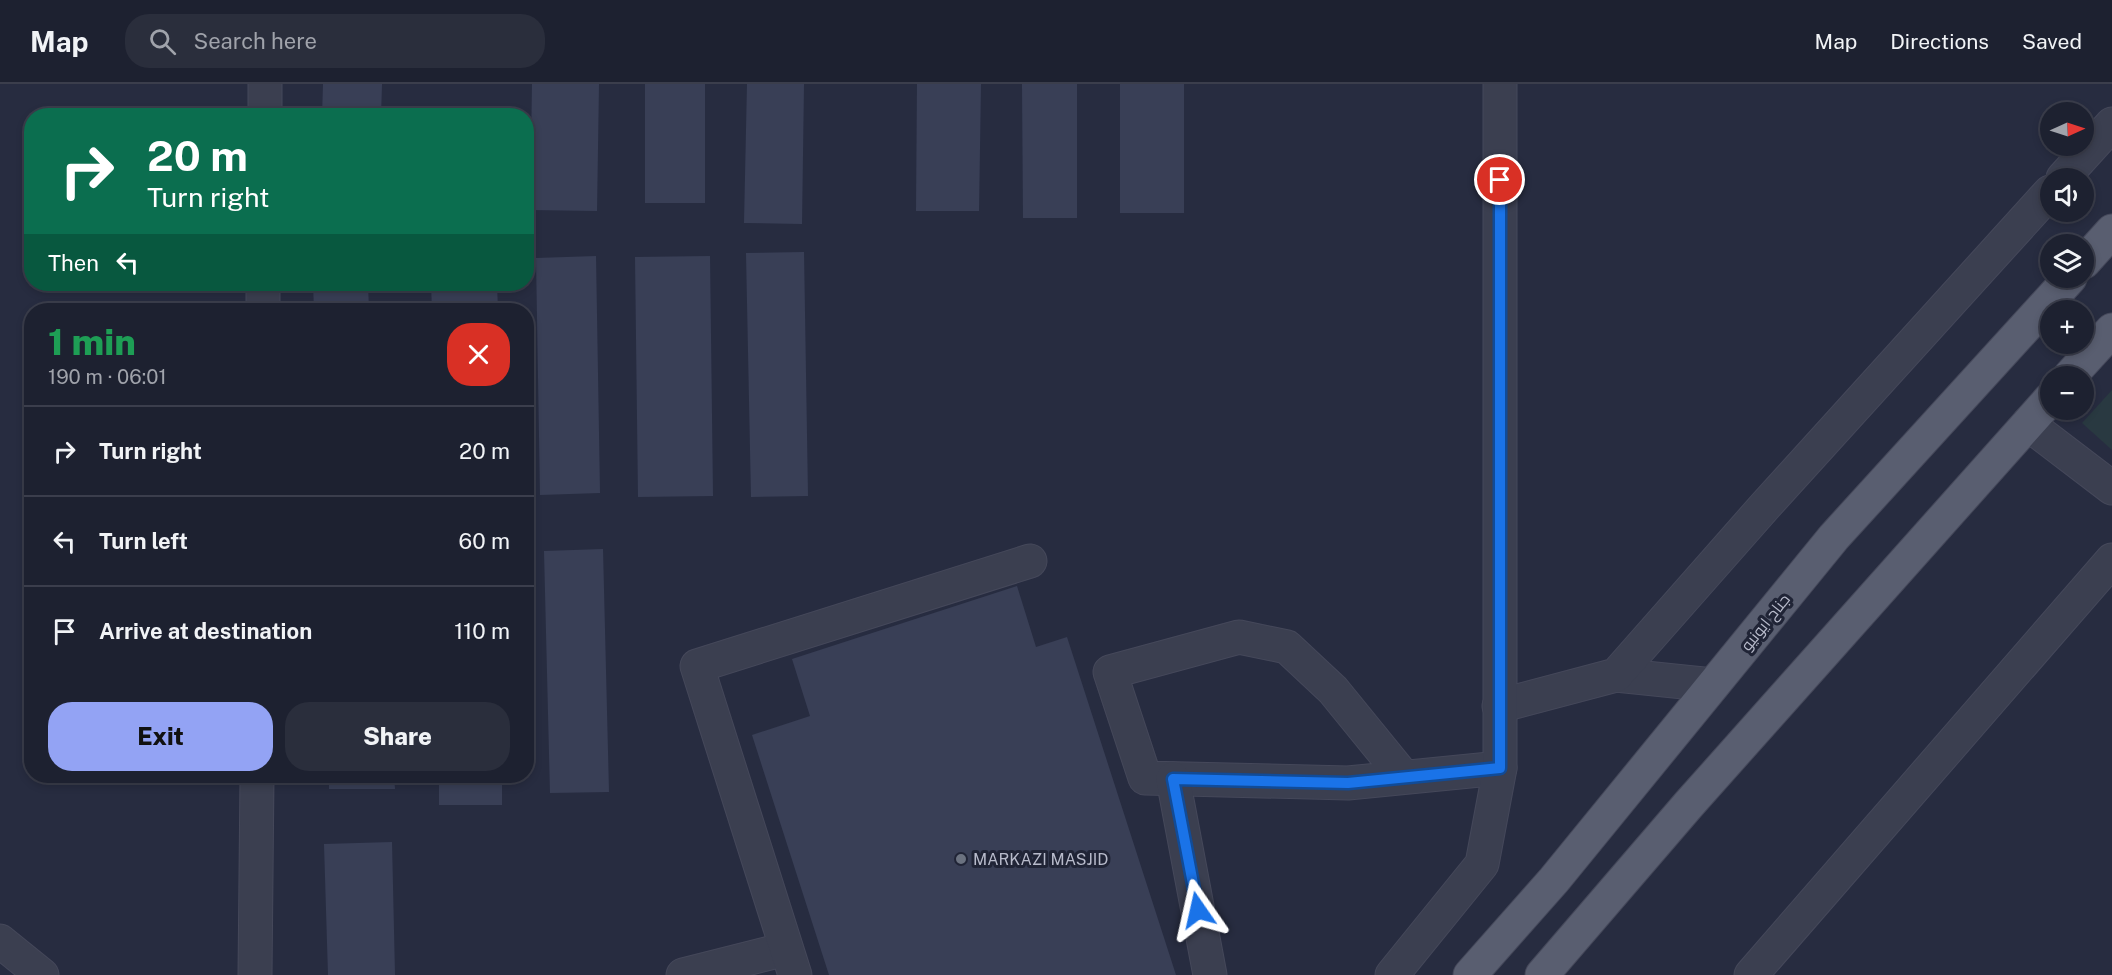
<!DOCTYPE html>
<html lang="en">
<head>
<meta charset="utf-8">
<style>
  body { margin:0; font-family:"Public Sans",Cairo,sans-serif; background:#2a2e3c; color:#f1f3f6; height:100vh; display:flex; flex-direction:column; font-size:22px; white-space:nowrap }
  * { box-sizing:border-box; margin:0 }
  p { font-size:20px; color:#a0a3ab }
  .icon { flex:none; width:33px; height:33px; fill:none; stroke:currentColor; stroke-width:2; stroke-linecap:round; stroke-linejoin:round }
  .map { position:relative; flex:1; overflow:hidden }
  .details { position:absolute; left:24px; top:219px; width:510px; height:480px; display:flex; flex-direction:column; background:#1d2130; border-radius:24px; box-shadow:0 3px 9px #0003,0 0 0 2px #3b3e4c }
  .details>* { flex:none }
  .hud { position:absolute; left:24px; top:24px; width:510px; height:183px; border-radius:24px; box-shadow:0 3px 9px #0003,0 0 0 2px #3b3e4c; background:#0b6e4f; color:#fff; overflow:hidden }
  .needle { width:39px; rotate:87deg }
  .fabs { position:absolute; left:2040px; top:18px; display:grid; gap:12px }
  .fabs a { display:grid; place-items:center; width:54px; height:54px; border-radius:50%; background:#1d2130; box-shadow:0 3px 9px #0003,0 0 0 2px #3b3e4c; font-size:30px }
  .pin { position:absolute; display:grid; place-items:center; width:51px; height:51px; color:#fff; margin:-26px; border:3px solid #fff; border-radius:50%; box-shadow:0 2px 6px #0007 }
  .me { position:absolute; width:66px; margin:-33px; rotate:349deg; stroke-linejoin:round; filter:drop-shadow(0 0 4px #0008) }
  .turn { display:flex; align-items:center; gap:21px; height:126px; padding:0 24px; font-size:27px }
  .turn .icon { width:78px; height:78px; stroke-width:2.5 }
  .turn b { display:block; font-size:42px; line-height:51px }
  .then { display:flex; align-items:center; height:57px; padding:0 24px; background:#0003; gap:12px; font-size:22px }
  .round { display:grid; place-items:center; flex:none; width:63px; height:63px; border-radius:24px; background:#2a2e3c }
  .overview { display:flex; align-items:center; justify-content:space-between; height:102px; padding:0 24px }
  h1 { font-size:36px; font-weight:800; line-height:45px; color:#1e9e55 }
  .cta { display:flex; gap:12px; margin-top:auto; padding:12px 24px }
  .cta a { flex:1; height:69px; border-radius:24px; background:#93a3f4; color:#111; font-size:24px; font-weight:800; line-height:69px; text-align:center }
  .cta a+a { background:#2a2e3c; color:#f1f3f6 }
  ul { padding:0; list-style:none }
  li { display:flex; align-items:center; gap:18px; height:90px; padding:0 24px; border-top:2px solid #3b3e4c }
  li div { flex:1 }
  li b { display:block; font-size:22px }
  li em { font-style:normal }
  header { display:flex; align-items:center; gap:36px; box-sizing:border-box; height:84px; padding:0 30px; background:#1d2130; border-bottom:2px solid #3b3e4c }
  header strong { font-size:28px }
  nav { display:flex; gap:33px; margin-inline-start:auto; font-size:21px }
  .search { width:420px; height:54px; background:#2a2e3c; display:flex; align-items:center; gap:15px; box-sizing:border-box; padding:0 21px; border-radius:24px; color:#a0a3ab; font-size:22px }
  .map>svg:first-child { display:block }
  .green { fill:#293941 }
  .building { fill:#393f56 }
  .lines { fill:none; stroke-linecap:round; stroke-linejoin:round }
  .minor-casing { stroke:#45485a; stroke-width:35 }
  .major-casing { stroke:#45485a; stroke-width:35 }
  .minor { stroke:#3b3f50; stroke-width:33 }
  .major { stroke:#595e70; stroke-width:33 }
  .route-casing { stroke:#114b97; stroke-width:15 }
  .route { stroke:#1a73e8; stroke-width:10 }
  .worship-dot { fill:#6b7280; stroke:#202436; stroke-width:2 }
  .labels { text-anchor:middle; stroke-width:6; stroke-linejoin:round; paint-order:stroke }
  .street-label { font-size:16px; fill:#b8bbcb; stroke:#202436 }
  .poi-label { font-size:16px; fill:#b8bbcb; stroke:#202436; text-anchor:start }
</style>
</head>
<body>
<header>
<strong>Map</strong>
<div class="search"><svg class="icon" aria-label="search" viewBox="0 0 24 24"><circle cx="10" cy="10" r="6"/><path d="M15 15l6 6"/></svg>Search here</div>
<nav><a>Map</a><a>Directions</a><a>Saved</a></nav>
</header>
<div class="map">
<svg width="2112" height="891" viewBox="0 0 2112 891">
  <rect width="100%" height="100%" fill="#272c40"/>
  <polygon class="green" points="2112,306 2112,366 2082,339"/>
  <g class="building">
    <polygon points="323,0 382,0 381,32 322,32"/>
    <polygon points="532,0 599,0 597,127 530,126"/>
    <rect x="645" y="0" width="60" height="119"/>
    <polygon points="747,0 804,0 802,140 744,139"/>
    <polygon points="917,0 981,0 979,127 916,127"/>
    <polygon points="1022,0 1077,0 1077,134 1023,134"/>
    <rect x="1120" y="0" width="64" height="129"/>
    <polygon points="804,168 808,412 751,413 746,169"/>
    <polygon points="596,172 600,409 540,411 536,174"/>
    <polygon points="710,172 713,412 638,413 635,173"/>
    <polygon points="313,200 368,200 369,226 314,226"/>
    <polygon points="431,200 497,200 498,226 432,226"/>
    <polygon points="603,465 609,708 550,709 544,467"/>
    <polygon points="1017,502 1036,563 1067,553 1176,891 829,891 752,651 810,632 792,575"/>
    <polygon points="329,692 394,692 395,705 329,705"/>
    <rect x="439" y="692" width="63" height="29"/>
    <polygon points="392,758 395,891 328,891 324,760"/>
  </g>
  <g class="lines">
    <defs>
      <g id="minor">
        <polyline points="265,32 265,0"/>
        <polyline points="2063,94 2112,40"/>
        <polyline points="263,226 263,200"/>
        <polyline points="2028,340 2112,404"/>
        <polyline points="1616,591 1713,601"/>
        <polyline points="1499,622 1616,591 1765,422 2050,108"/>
        <polyline points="1403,692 1333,606 1287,563 1239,553 1110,588 1145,694 1348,699 1500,684"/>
        <polyline points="1173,695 1210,891"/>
        <polyline points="0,857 42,891"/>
        <polyline points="255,891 257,692"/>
        <polyline points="683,891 786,865"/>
        <polyline points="795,891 697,582 1030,477"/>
        <polyline points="1392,891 1482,780 1500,684 1500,0"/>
        <polyline points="1751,891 2112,476"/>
      </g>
      <g id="major">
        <polyline points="2084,178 2112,147"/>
        <polyline points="2070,292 2112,246"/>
        <polyline points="1470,891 1554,796 1834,453 2070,194"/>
        <polyline points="1542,891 1689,720 2050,315"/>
      </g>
    </defs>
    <use href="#minor" class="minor-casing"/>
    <use href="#major" class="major-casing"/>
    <use href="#minor" class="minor"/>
    <use href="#major" class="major"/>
  </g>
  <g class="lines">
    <defs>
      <polyline id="route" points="1198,826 1173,695 1348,699 1500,684 1500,96"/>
    </defs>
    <use href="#route" class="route-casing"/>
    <use href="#route" class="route"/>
  </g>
  <circle class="worship-dot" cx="961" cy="775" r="6"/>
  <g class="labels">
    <g class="street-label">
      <text transform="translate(1765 538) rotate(-51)" y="6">جناح ایونیو</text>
    </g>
    <g class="poi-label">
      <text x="973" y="781">MARKAZI MASJID</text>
    </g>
  </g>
</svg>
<div class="fabs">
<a><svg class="needle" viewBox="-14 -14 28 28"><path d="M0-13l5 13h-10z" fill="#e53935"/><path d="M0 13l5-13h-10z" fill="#a0a3ab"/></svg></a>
<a><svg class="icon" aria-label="sound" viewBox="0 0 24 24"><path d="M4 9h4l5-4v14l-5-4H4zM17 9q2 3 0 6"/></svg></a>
<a><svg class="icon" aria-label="layers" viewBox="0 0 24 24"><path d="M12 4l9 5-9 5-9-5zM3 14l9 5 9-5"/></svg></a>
<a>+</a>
<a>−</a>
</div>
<div class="pin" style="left:1500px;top:96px;background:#d93025"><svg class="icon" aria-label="arrive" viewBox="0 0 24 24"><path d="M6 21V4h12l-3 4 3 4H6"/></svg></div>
<svg class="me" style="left:1198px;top:826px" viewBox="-20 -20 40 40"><path d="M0-17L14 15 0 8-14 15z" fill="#1a73e8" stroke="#fff" stroke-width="4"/></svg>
<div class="hud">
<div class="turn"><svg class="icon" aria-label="right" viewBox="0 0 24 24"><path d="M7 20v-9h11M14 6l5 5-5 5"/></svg><div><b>20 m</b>Turn right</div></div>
<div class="then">Then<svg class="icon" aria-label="left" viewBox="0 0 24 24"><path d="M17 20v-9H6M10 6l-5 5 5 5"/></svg></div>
</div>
<section class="details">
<div class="overview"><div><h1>1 min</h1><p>190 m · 06:01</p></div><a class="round" style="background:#d93025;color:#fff"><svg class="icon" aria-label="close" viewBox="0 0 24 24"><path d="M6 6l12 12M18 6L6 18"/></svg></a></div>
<ul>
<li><svg class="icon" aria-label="right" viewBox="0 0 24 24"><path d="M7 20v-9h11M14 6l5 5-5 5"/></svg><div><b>Turn right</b></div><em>20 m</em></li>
<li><svg class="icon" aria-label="left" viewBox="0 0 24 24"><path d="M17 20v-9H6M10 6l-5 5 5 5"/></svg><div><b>Turn left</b></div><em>60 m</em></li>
<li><svg class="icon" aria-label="arrive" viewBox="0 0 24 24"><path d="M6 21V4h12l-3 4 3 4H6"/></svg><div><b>Arrive at destination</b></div><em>110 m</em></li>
</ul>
<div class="cta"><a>Exit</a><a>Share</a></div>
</section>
</div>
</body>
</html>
